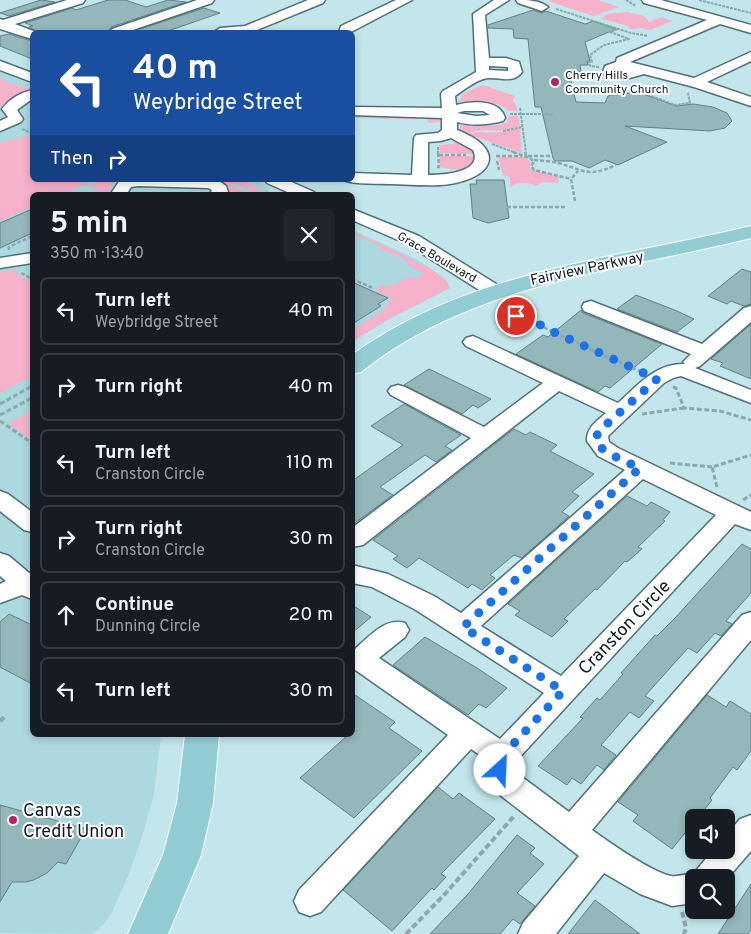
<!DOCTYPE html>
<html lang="en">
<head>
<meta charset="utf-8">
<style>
  body { margin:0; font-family:Overpass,sans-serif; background:#20242c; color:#f1f3f6; height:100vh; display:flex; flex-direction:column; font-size:19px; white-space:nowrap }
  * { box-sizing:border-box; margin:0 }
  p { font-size:16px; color:#9ea1a6 }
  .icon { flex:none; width:28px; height:28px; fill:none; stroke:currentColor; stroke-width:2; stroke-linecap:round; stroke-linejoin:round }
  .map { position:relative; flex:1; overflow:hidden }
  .details { position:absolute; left:30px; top:192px; width:325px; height:545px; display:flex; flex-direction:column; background:#171b24; border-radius:8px; box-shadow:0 2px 8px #0003 }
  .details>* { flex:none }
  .top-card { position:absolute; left:30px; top:30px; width:325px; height:152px; border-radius:8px; box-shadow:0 2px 8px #0003; background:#1a4fa0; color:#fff; overflow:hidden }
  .tools { position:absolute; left:685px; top:809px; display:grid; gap:10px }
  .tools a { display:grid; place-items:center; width:50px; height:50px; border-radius:8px; background:#171b24; box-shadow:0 2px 8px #0003; font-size:25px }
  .pin { position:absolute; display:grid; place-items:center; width:42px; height:42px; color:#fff; margin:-21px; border:2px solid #fff; border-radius:50%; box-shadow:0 1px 5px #0007 }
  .me { position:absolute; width:55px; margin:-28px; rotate:25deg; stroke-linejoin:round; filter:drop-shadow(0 0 4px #0008) }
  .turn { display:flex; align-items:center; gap:18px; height:105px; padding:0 20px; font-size:22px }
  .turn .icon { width:65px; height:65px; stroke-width:2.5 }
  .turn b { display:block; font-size:35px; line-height:42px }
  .then { display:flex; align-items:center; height:48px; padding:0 20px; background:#0003; gap:10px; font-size:19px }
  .round { display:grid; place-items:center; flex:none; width:52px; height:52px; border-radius:8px; background:#20242c }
  .headline { display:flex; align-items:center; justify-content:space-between; height:85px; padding:0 20px }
  h1 { font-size:30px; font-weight:700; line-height:38px }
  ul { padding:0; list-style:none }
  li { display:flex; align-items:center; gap:15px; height:68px; margin:0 10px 8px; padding:0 10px; border:2px solid #363941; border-radius:8px }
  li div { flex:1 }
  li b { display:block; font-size:19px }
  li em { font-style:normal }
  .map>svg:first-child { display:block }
  .built { fill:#acd8df }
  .green { fill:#f6b2ca }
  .building { fill:#94b7bc; stroke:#608185 }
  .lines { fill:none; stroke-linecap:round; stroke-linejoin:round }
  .minor-casing { stroke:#4f7075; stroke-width:3 }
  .major-casing { stroke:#fff; stroke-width:2 }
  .path-far3 { stroke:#8ba8ad; stroke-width:2; stroke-dasharray:3 1; stroke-linecap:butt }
  .path-far2 { stroke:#8ba8ad; stroke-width:2.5; stroke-dasharray:4 2; stroke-linecap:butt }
  .path-far1 { stroke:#8ba8ad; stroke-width:3; stroke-dasharray:5 2.5; stroke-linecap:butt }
  .path { stroke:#8ba8ad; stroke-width:4; stroke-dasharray:6 3; stroke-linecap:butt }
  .minor { fill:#fff; fill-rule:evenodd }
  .major { fill:#93cdd4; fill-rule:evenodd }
  .route { stroke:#1a73e8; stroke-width:9; stroke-dasharray:0 16.2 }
  .poi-dot { fill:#ae2669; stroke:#fff; stroke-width:2 }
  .labels { text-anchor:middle; stroke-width:4; stroke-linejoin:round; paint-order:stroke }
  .far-poi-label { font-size:12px; fill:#0d1a1c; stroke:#fff; text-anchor:start }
  .far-street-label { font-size:12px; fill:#0d1a1c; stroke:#fff }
  .street-label { font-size:15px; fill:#0d1a1c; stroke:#fff }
  .near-street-label { font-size:18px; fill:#0d1a1c; stroke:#fff }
  .near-poi-label { font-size:18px; fill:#0d1a1c; stroke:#fff; text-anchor:start }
</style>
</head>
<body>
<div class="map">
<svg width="751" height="934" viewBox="0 0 751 934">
  <rect width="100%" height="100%" fill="#c2e6eb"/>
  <g class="built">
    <polygon points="0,71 32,85 32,180 255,180 270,188 267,192 273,195 32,195 32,735 161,735 154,794 142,837 129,874 110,916 100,928 92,934 0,933"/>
    <polygon points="353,230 418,260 445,279 450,288 389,319 353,341"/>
  </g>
  <g class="green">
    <polygon points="552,0 598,0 619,7 593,16 548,1"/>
    <polygon points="627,12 644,16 649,22 661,17 673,21 650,30 641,28 630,29 628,26 602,19 607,14"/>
    <polygon points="0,78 9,83 31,89 0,108"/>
    <polygon points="483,85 515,96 513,101 516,105 518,111 508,111 506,108 497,104 458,102 464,93"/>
    <polygon points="353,115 434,116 439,118 440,122 429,123 426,119 353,118"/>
    <path d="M509 116H518L520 126C506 131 498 131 484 130 476 130 468 135 460 132V126L463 125H500L507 122Z"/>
    <polygon points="520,128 522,153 467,134 477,132 495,133"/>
    <polygon points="32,135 32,180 96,180 61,195 32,195 32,207 0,221 0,143"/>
    <polygon points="457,140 467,143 476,154 440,153 439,145 453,144"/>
    <path d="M440 156H473L477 157C469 172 456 171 440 167Z"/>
    <path d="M498 157H525L531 162 530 169 559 177 558 183 543 182 535 186C526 181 517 182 510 188V177L503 175Z"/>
    <polygon points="101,180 119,180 112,185 107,195 95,195 101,191 88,187"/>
    <polygon points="243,180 251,183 258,190 271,193 246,195 250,190 235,183 231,185 245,191 242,195 227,195 228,188 218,181"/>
    <path d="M353 232 398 252 423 266 426 265 447 281 450 288 389 319 353 341V329C360 328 361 324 366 321 379 313 383 314 390 299L389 297 374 290 382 285 387 287 409 277 417 278 425 274 412 268 401 257 381 250 377 245 353 234Z"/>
    <polygon points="15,269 18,275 32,281 32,376 0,393 0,273"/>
    <polygon points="32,410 32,420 26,424 32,429 32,440 8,424"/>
  </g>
  <g class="building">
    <polygon points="41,0 55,2 9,16 0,13"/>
    <polygon points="108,0 125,0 146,7 168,0 186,2 111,27 108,32 38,32 29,27 33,26 25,23 72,8 76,10"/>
    <polygon points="204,8 220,13 165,32 131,32"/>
    <polygon points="533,10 541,13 546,11 585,24 593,21 616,29 585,42 590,61 587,61 588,65 580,65 581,71 570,76 576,102 605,103 608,96 611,95 626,94 635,91 676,106 693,104 713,107 727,113 732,121 725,128 710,131 625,126 667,142 618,165 605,160 589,168 572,161 555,161 553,158 541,107 535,107 528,39 514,38 513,29 488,28 488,25"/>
    <polygon points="9,34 32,41 32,59 0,46 0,36"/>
    <polygon points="476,180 504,180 509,218 488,223 473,218 470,184 477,184"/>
    <polygon points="32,209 32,233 0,248 0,223"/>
    <polygon points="742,269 751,272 751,304 744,306 731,301 727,304 708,296"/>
    <polygon points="352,282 388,298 378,304 381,306 352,324"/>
    <polygon points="636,295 677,311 694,319 677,332 617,309"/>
    <polygon points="581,310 583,313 662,344 610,388 605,386 598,392 516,354 543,335 548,337"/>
    <polygon points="751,324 751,379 720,366 723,363 711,359"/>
    <polygon points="429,369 454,381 491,399 478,408 473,405 462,414 404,385"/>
    <polygon points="404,404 461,435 445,446 452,450 436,462 425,455 380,487 393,495 352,525 352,481 403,445 371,426"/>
    <polygon points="514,429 526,435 530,432 557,445 550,451 594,474 572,492 579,496 562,512 569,516 522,558 514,555 490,575 495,578 482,590 472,584 468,588 419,558 407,568 393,559 398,556 373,540"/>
    <polygon points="627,496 647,506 651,502 670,512 663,520 665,521 638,547 642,549 627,562 625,561 597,590 595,589 564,619 568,621 552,637 515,615 520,611 508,604"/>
    <polygon points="742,544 751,549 751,593 726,621 732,624 721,636 715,633 697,653 688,648 645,696 654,701 639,718 630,712 601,745 616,755 604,770 597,765 581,784 572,778 567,785 538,766 583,718 580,717 597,698 600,700 623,674 621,673 655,635 657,636 676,617"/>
    <polygon points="352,605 371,617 352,633"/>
    <polygon points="9,614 32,625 32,684 0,667 0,622"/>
    <polygon points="425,637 477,668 507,688 486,708 479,704 468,715 393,665"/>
    <polygon points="352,693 395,722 389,728 422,751 354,818 300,778 348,735 352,735"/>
    <polygon points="707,695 726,707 730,701 751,714 751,751 737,770 733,767 710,798 712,800 698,818 694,818 694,822 672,849 633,821 638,815 618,802"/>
    <polygon points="438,787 453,799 459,793 495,819 441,874 446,877 434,890 432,888 392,931 343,890"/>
    <polygon points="0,805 86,829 66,864 58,862 47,873 34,880 26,882 12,882 0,902"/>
    <polygon points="517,835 535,848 530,853 544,864 517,893 535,906 520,924 513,919 500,934 430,934 468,894"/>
    <polygon points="751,884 751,930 748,934 718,934"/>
    <polygon points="595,900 640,934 568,934"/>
  </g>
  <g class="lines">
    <defs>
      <g id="minor">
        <polygon points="67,0 85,0 83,3 15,24 36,32 32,32 32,39 0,29 0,19 3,20"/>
        <polygon points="197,0 214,0 212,3 127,32 110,32 112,29"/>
        <polygon points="308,0 325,0 323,3 252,32 214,32 220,28 245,26"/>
        <polygon points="396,0 412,0 351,32 339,32 341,26"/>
        <path d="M494 0H509L485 15 489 58H506L519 62 522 72C513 84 500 77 488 78 477 79 464 90 455 96L456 105C472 101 500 99 505 118L503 121C487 125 473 126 457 122V130C504 148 497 176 450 184 430 187 409 184 389 184 375 183 360 185 346 181L345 180H352V173L412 175 414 138 416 135 438 133 442 130V118L352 115V107L442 108 441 94 443 91 476 72 473 14ZM489 66 508 67V71L489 70ZM464 111H483L490 115 476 116 457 113ZM451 138 473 150C484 173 441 175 428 175V142L441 141Z"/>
        <path d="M516 0C527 0 540 0 548 7L542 11 518 3Z"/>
        <polygon points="642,0 661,0 751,25 751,33 720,24 630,62 694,78 751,52 751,61 707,82 751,97 751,106 694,87 644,74 626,79 605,75 603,72 605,66 616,62 617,58 707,20 644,3"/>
        <polygon points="0,61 32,73 32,82 0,70"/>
        <path d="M32 90V99L17 110 23 119 21 122 0 131V121L8 117 2 109C9 99 20 93 32 90Z"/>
        <polygon points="120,180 218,180 226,186 228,192 226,195 209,195 212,190 208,188 138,186 131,187 126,195 110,195"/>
        <polygon points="265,180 287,180 314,192 316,195 294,195 267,183"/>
        <polygon points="352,209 419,236 501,287 503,291 501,295 494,297 487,295 407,244 352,220"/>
        <polygon points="32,253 32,263 0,268 0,258"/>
        <path d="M591 301 702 344 744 308 751 306V322L700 366 695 368 751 390V403L681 376 673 378 664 383 608 436 609 442 618 448 751 512V530L735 524 517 760 515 768 522 777 569 812 742 615 751 612V640L592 830C609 842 651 872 671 876 678 877 687 874 694 873L713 850H726V835L740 819 751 815V851L726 880V878H694V903L672 906 640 894 604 873 556 934H518L523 923 579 856 500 795 485 770 487 760 471 749 321 912 310 916 299 912 294 901 299 890 448 735 354 669C351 662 352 654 356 648 370 636 386 617 405 623L409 630 405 637 379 658 500 739 544 693 416 610 372 587 352 583V565L388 574 434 596 461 613 625 470 598 456 587 441C586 428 597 421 606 413L559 391 363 545 352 547V528L471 438 391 395 388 391 391 387 398 385 405 387 484 427 543 383 466 346 463 342 466 338 473 336 618 403C638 385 656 363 685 364L683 362 691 354 584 311 582 307 584 303ZM643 479 716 515 561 676 481 626Z"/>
        <polygon points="0,491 8,494 32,512 32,532 24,530 0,511"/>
        <polygon points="0,553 9,556 29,573 32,572 32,599 22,595 0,603 0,584 6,581 0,576"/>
      </g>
      <g id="major">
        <path d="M751 226V238C618 271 472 283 361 372L352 374V355C469 270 616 259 751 226Z"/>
        <polygon points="185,735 219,735 213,803 201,855 168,934 128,934 163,855 177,803"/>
      </g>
    </defs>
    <use href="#minor" class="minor-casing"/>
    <use href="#major" class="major-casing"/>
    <g class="path-far3">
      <polyline points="626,0 636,6"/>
      <polyline points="699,0 751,13"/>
      <polyline points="556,9 631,33 648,36"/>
      <polyline points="599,67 590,66 589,62 592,62 590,55 604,45 629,39 610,32 618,29"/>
      <polyline points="644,93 675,105 690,103 688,93"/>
      <polyline points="520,108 526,153"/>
      <polyline points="510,114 554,114"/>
      <polyline points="22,129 32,133"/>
      <polyline points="503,131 522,127"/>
      <polyline points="492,144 516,153"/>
      <polyline points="438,147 438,153"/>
    </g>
    <g class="path-far2">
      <polyline points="513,152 530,158 534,162 531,166 534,170 571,179"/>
      <polyline points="525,152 526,156"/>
      <polyline points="439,155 466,155"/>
      <polyline points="496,156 522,156"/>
      <polyline points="528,156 552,156"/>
      <path d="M534 160C542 161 551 161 558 163 584 170 588 178 616 165"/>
      <polyline points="497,161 499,170"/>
      <polyline points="437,167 439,167 438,152"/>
      <polyline points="575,201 571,179 578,171"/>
      <polyline points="507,207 566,207"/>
      <polyline points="9,250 9,247 32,236"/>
      <polyline points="21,273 32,279"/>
      <polyline points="352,279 373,288"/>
      <polyline points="526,301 533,306 526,316 547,329 593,350"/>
      <polyline points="497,312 510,316 526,316"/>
    </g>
    <g class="path-far1">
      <polyline points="590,349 642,372"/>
      <polyline points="673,387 676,388 684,408 720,411 751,420"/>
      <polyline points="0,404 32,386"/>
      <polyline points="642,414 684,408"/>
      <polyline points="0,415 32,398"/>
      <polyline points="0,421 32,443"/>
      <polyline points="670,463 712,467"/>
      <polyline points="717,487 712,467 751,455"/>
      <polyline points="743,500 751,495"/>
    </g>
    <g class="path">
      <polyline points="0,721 4,717"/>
      <polyline points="682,912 686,928 684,934"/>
      <polyline points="406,934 444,895 515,815"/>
    </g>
    <use href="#minor" class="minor"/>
    <use href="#major" class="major"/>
  </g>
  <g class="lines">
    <path class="route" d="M500 770 503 755 563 691 463 627 640 468C629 463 603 453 597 443 595 439 597 435 599 431L657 379 547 329 526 316H516"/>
  </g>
  <g class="poi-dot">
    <circle cx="555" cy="82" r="5"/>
    <circle cx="13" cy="820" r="5"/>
  </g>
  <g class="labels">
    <g class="far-poi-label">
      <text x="565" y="79">Cherry Hills<tspan x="565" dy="14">Community Church</tspan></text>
    </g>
    <g class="far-street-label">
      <text transform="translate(437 257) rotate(30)" y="4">Grace Boulevard</text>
    </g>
    <g class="street-label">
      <text transform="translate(587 268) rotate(-12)" y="5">Fairview Parkway</text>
    </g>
    <g class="near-street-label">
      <text transform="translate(624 627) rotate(-46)" y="6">Cranston Circle</text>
    </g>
    <g class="near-poi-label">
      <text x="23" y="816">Canvas<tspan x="23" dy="21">Credit Union</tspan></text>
    </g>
  </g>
</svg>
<div class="tools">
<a><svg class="icon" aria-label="sound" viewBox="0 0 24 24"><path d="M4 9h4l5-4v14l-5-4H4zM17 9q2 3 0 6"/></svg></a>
<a><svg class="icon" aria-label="search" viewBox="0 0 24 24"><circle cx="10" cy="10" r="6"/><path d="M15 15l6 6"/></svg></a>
</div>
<div class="pin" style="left:516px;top:316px;background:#d93025"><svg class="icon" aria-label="arrive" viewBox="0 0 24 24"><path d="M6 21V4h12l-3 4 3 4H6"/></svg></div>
<svg class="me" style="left:500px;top:770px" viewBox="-20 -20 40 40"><circle r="19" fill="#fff"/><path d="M0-13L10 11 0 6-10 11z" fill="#1a73e8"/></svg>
<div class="top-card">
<div class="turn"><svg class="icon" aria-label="left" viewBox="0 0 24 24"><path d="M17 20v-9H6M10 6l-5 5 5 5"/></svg><div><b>40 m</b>Weybridge Street</div></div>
<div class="then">Then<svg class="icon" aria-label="right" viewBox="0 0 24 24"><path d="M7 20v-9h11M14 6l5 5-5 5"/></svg></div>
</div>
<section class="details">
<div class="headline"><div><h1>5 min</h1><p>350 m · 13:40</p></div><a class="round"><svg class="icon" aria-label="close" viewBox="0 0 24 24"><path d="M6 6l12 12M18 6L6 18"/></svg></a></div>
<ul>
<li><svg class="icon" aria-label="left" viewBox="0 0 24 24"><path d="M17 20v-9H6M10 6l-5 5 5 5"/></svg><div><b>Turn left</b><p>Weybridge Street</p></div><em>40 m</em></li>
<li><svg class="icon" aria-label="right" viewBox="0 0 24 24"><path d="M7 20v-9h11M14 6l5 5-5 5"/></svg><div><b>Turn right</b></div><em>40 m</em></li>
<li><svg class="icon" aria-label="left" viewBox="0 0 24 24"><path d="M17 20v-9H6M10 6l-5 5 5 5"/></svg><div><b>Turn left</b><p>Cranston Circle</p></div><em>110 m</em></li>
<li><svg class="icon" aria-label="right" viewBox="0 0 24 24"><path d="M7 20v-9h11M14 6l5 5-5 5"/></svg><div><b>Turn right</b><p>Cranston Circle</p></div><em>30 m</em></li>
<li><svg class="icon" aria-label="ahead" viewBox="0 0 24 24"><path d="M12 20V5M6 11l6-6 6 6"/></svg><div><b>Continue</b><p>Dunning Circle</p></div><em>20 m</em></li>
<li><svg class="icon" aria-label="left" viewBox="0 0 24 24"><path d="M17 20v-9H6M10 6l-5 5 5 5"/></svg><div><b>Turn left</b></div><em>30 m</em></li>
</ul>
</section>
</div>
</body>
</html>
